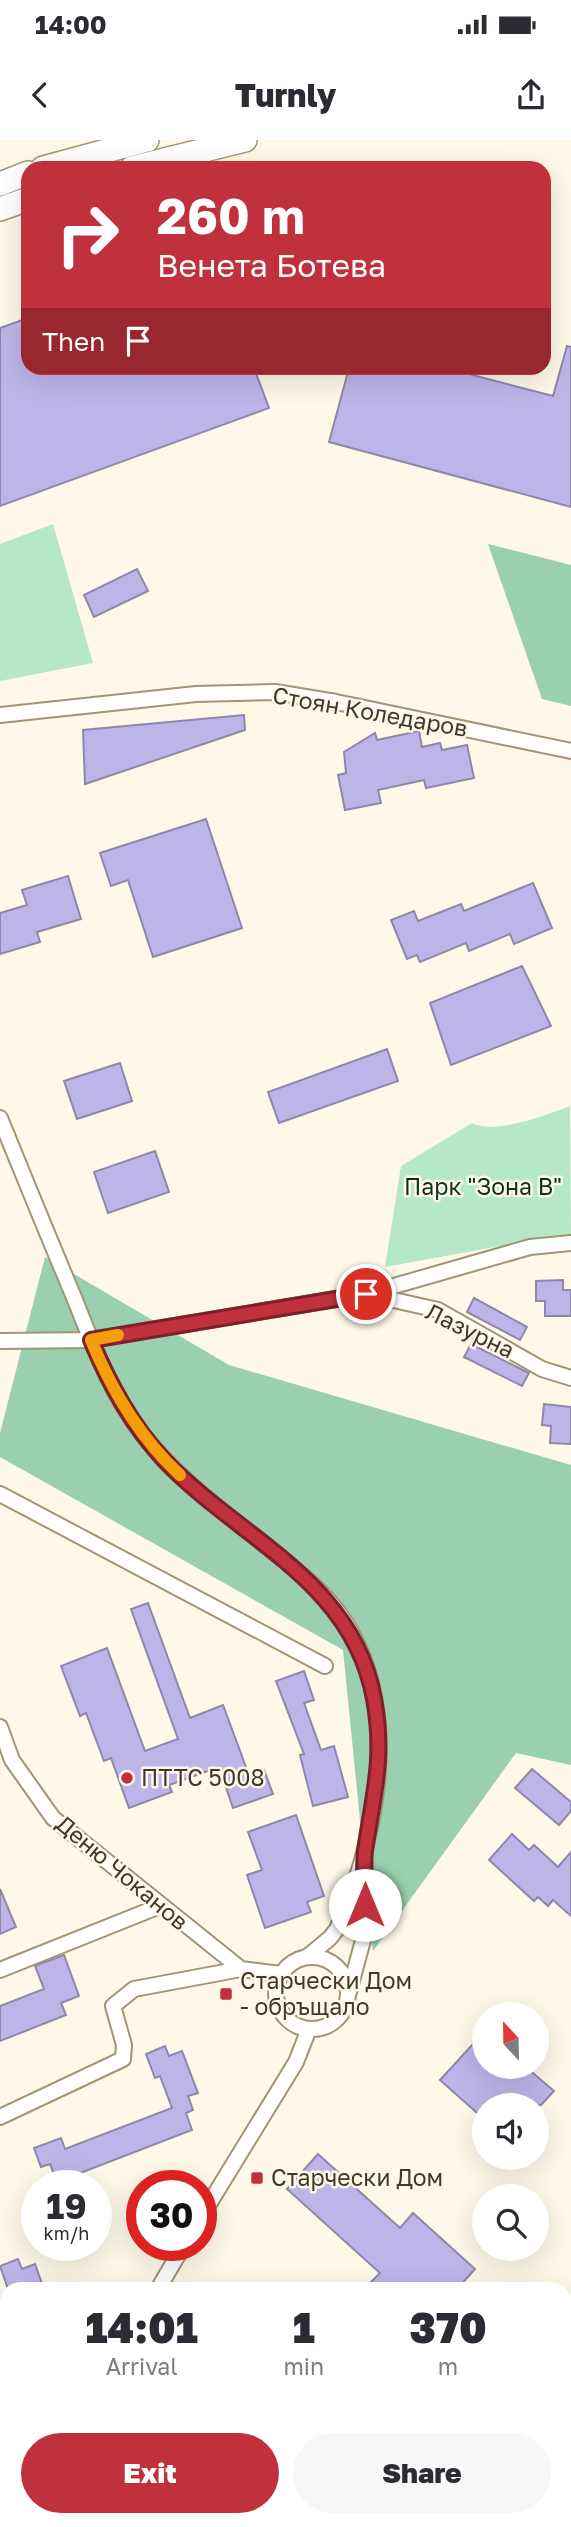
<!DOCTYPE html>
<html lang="en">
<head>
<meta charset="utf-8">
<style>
  body { margin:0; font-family:"Golos Text",sans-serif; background:#f7f7f7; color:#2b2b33; height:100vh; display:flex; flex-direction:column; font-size:26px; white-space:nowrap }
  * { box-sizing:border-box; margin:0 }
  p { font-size:23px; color:#7c7c81 }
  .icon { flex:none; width:38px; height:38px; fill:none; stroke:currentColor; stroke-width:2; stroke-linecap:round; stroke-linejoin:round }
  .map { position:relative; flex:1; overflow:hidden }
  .drawer { position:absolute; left:0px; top:2142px; width:572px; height:245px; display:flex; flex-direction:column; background:#fff; border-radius:21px 21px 0 0; box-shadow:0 7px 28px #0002 }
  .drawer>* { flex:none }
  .banner { position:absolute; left:21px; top:21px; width:530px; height:214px; border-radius:21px; box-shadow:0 7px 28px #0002; background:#c1313d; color:#fff; overflow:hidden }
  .needle { width:46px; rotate:338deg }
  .tools { position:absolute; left:472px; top:1862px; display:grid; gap:14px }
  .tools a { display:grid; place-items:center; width:77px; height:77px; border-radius:50%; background:#fff; box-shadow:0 7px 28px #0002; font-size:35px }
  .speed { position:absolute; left:21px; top:2030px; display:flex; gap:14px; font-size:35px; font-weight:700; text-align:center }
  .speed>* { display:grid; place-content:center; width:91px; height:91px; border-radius:50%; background:#fff; box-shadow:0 7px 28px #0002; line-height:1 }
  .speed small { font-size:18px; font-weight:400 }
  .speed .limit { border:10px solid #d22; background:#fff; color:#111 }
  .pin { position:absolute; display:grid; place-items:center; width:60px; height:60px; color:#fff; margin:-30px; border:4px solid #fff; border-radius:50%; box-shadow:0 2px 7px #0007 }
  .me { position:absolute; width:77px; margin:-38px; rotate:0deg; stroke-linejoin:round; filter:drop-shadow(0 0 5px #0008) }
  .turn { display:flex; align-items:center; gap:24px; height:147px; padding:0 21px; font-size:32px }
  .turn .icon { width:91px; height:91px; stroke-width:2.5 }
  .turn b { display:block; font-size:49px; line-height:60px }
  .then { display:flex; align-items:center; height:66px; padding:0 21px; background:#0003; gap:14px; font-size:26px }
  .eta { display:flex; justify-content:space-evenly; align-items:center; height:119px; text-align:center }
  .eta b { font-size:42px; font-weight:800; line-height:49px }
  .button { display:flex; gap:14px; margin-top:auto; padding:14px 21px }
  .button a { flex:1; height:80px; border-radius:42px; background:#c1313d; color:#fff; font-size:28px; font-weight:800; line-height:80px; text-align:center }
  .button a+a { background:#f7f7f7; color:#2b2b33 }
  .status { display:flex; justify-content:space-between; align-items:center; height:49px; padding:0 35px; background:#fff; direction:ltr }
  .status svg { height:19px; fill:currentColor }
  header { display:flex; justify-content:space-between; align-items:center; height:91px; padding:0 21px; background:#fff; font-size:32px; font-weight:800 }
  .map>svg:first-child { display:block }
  .green { fill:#b6e7c8 }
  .forest { fill:#9ad0af }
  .building { fill:#bdb5e8; stroke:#8d88aa; stroke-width:2 }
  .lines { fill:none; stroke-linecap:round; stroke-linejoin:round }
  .minor-casing { stroke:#a39573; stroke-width:18 }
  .primary-casing { stroke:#a39573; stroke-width:26 }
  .minor { stroke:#fff; stroke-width:14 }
  .primary { stroke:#fff; stroke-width:23 }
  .route-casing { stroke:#7d2028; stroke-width:18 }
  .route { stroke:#c1313d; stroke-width:12 }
  .slow { stroke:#f59e0b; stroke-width:12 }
  .poi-dot { fill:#c1313d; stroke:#fef8e9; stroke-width:2.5 }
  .labels { text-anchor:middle; stroke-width:5; stroke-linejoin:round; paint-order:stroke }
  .street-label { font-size:23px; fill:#403a2c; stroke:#fef8e9 }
  .park-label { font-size:23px; fill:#08341f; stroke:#fef8e9 }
  .poi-label { font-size:23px; fill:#403a2c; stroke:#fef8e9; text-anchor:start }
</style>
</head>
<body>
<div class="status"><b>14:00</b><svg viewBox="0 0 49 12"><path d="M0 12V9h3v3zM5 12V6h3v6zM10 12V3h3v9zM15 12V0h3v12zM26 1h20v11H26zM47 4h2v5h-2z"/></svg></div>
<header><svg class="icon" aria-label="back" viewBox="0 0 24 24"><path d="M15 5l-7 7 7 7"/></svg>Turnly<svg class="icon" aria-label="share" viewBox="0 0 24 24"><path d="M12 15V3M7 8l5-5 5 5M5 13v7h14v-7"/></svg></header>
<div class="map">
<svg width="571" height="2387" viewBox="0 0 571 2387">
  <rect width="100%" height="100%" fill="#fef8e9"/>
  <g class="green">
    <polygon points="53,384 93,523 0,541 0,404"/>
    <path d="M570 966 571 1099 549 1097 385 1127 401 1026 472 983C494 995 547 975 570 966Z"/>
  </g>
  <g class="forest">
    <polygon points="488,404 571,425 571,566 542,559"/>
    <polygon points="45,1117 229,1225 571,1325 571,1625 516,1613 373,1811 343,1510 0,1317 0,1293"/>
  </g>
  <g class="building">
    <polygon points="28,178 28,228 254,228 269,268 0,366 0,188"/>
    <polygon points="567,206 571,207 571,367 329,302 349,228 446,228 553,256"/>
    <polygon points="137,429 148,451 94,477 84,455"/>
    <polygon points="244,575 245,590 85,644 83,590"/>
    <polygon points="419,591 422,607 440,603 442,610 467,605 474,638 426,648 424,640 378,650 381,663 345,670 338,635 346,633 344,612 375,593 377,600"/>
    <polygon points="206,679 242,788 153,817 128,740 111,746 100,713"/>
    <polygon points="68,736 81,779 37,792 40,802 0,814 0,773 27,765 22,750"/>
    <polygon points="533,743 552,788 514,804 510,794 469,811 466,803 420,822 417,815 407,819 391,780 414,771 418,781 461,764 464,771"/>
    <polygon points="522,826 551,886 451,925 430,863"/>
    <polygon points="387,909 398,941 279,983 268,952"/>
    <polygon points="120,923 132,961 77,979 64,941"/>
    <polygon points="155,1011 169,1052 108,1073 94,1032"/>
    <polygon points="563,1140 563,1150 571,1150 571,1176 545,1176 545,1161 536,1161 536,1141"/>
    <polygon points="474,1158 527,1187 520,1200 467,1172"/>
    <polygon points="471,1204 529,1233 522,1246 464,1217"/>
    <polygon points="544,1264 571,1267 571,1304 550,1303 551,1286 542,1285"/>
    <polygon points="148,1463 190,1578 223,1565 249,1635 264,1630 273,1654 233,1668 219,1627 169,1645 172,1652 129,1668 111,1618 104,1621 86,1573 80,1576 61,1526 107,1508 145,1611 178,1599 131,1469"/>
    <polygon points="304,1531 314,1560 304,1563 321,1610 334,1606 348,1657 313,1666 300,1615 304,1614 276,1541"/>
    <polygon points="532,1629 571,1662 571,1671 559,1685 515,1648"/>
    <polygon points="296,1675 324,1756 307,1762 311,1772 265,1788 247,1735 262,1730 248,1692"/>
    <polygon points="512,1694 529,1710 534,1705 558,1727 571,1712 571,1776 553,1760 548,1766 538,1757 534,1761 489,1720"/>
    <polygon points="0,1749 16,1787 0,1794"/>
    <polygon points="64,1815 79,1856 61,1863 66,1875 0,1901 0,1866 44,1849 35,1826"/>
    <polygon points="485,1891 485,1927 526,1927 554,1951 541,1965 485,1965 485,1980 440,1940"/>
    <polygon points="165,1906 169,1916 182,1911 198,1953 188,1956 193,1970 186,1973 192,1990 57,2042 50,2024 41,2027 34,2008 61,1998 65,2009 172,1968 160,1936 155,1938 146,1914"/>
    <polygon points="318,2014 400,2088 413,2073 475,2129 457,2149 378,2149 371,2142 380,2133 287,2049"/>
    <polygon points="18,2119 22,2129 35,2124 44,2149 8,2149 0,2126"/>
  </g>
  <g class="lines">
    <defs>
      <g id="minor">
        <polyline points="0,575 196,554 275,552 336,562 571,611"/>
        <path d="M0 978C24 1037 48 1096 73 1155 92 1202 109 1251 141 1292 187 1352 255 1393 311 1443 410 1529 384 1684 337 1789L330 1798 307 1817"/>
        <polyline points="367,1154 438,1170 542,1229 571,1238"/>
        <polyline points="0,1201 91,1200 366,1154 530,1107 571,1103"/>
        <polyline points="0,1354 325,1526"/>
        <polyline points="0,1587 12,1620 53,1678 241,1829 281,1834"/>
        <circle cx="312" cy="1853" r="36"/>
        <polyline points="0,1830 160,1766"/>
        <polyline points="349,1852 365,1793 365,1724"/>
        <polyline points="0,1977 123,1919 124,1905 113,1866 134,1849 241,1829"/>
        <polyline points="201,2077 296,1922 309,1889"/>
        <polyline points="158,2149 184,2105"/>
        <polyline points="0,2316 7,2310"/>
        <polyline points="125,2380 127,2387"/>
      </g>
      <g id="primary">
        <polyline points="43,28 147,0"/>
        <polyline points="132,28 245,0"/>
        <polyline points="0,44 28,33"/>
        <polyline points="0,69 28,59"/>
      </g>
    </defs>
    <use href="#minor" class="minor-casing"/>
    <use href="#primary" class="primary-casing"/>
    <use href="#minor" class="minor"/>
    <use href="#primary" class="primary"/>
  </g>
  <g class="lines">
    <defs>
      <path id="route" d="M365 1765C365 1747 363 1728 365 1711 373 1656 385 1617 374 1559 353 1441 240 1399 165 1321 132 1286 110 1245 91 1200L366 1154"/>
    </defs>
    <use href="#route" class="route-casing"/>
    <use href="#route" class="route"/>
    <path class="slow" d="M118 1195 91 1200C112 1251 139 1297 180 1335"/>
  </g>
  <g class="poi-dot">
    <circle cx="127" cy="1638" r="7"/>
    <rect x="219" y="1847" width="14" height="14" rx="3.5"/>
    <rect x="250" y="2031" width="14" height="14" rx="3.5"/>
  </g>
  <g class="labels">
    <g class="street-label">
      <text transform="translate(370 572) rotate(10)" y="8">Стоян Коледаров</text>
      <text transform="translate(470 1191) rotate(26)" y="8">Лазурна</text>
      <text transform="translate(122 1733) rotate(40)" y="8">Деню Чоканов</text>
    </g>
    <g class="park-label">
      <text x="483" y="1055">Парк "Зона В"</text>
    </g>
    <g class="poi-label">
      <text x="141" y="1646">ПТТС 5008</text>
      <text x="240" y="1849">Старчески Дом<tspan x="240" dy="26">- обръщало</tspan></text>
      <text x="271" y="2046">Старчески Дом</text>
    </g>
  </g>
</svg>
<div class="tools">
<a><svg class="needle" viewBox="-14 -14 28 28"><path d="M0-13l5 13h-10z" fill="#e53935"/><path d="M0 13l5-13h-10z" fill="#7c7c81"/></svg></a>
<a><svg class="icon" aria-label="sound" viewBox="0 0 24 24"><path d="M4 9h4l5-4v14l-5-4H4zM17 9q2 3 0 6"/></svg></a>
<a><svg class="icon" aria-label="search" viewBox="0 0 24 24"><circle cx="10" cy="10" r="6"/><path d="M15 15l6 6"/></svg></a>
</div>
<div class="speed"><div>19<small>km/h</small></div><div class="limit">30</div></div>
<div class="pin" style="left:366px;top:1154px;background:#d93025"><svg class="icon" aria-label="arrive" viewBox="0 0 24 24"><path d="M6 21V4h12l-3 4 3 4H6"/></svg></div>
<svg class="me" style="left:365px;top:1765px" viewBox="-20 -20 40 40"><circle r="19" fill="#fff"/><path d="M0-13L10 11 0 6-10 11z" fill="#c1313d"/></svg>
<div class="banner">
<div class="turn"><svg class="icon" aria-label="right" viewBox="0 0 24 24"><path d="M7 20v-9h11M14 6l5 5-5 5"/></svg><div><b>260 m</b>Венета Ботева</div></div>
<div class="then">Then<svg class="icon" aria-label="arrive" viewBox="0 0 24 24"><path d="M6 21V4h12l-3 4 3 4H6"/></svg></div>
</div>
<section class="drawer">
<div class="eta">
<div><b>14:01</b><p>Arrival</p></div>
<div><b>1</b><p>min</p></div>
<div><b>370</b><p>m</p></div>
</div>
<div class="button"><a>Exit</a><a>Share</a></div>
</section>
</div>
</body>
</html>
